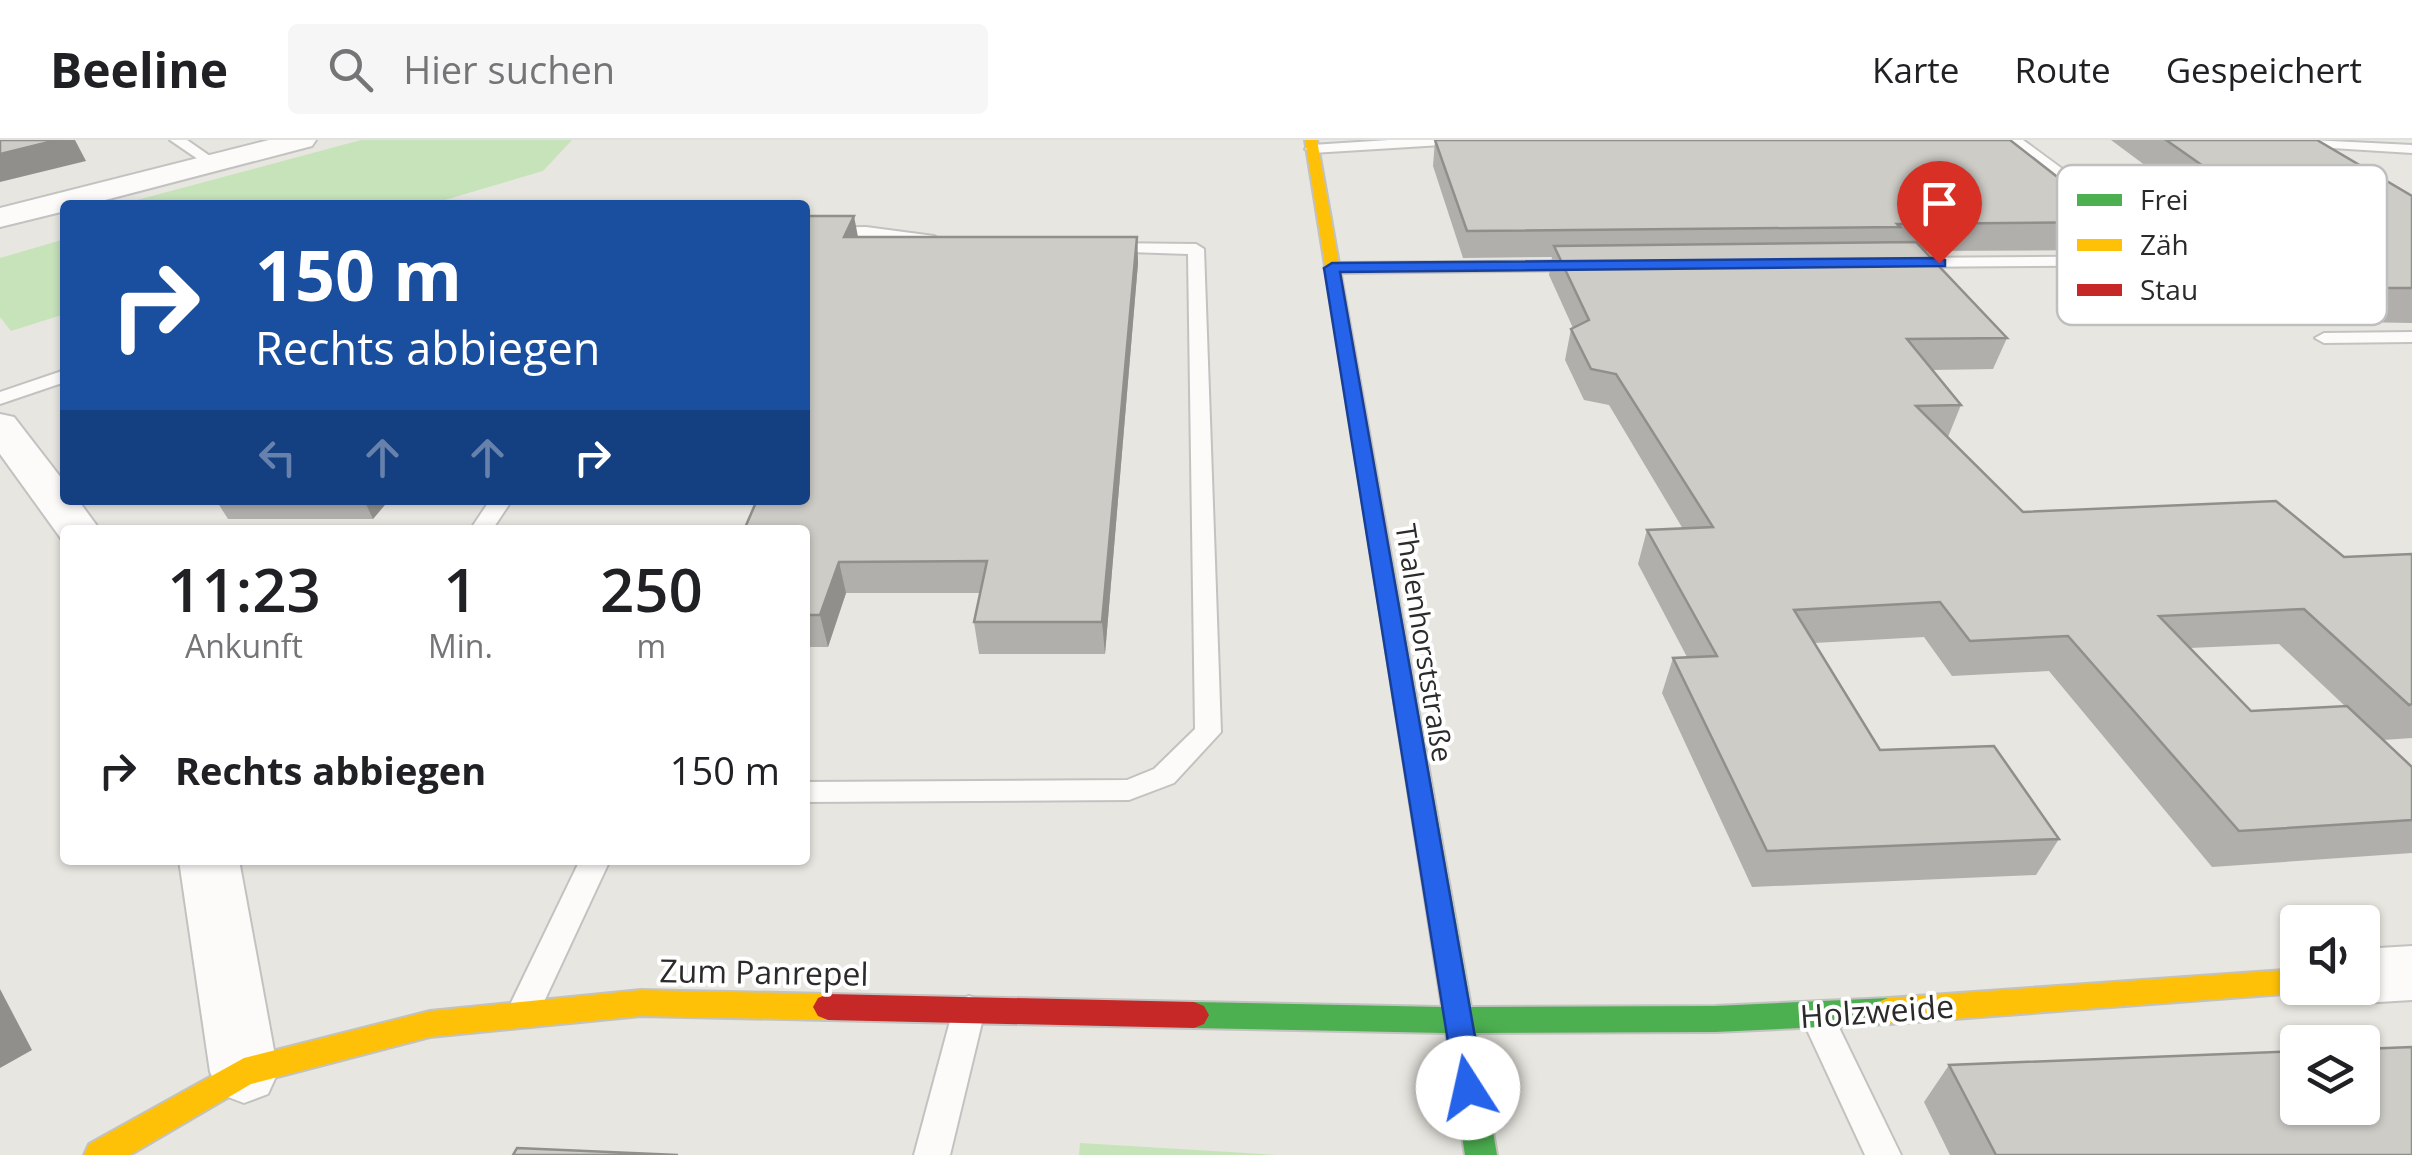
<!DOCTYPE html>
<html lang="de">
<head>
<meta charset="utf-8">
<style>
  body { margin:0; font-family:"Open Sans",sans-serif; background:#f6f6f6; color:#202124; height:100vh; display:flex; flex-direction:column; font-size:38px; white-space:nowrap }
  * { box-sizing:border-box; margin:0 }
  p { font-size:32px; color:#757577 }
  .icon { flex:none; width:55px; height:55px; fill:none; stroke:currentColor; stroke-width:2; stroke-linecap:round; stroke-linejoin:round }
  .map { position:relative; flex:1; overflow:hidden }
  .details { position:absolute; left:60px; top:385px; width:750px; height:340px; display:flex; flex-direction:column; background:#fff; border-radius:10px; box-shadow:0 2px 8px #0004 }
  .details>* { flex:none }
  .banner { position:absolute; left:60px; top:60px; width:750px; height:305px; border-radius:10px; box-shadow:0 2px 8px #0004; background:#1a4fa0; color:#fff; overflow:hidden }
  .fabs { position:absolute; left:2280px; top:765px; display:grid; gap:20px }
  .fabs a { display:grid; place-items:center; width:100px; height:100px; border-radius:10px; background:#fff; box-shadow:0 2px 8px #0004; font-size:50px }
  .pin { position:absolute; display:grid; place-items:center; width:85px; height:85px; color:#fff; margin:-102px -42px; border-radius:50% 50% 50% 0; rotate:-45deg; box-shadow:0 0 10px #0007 }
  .pin .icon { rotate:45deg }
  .me { position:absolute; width:110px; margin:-55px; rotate:350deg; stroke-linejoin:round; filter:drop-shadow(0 0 8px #0008) }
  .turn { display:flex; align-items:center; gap:35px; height:210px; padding:0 30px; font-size:45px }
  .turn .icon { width:130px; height:130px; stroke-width:2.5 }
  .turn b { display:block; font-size:70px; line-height:85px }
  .lanes { display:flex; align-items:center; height:95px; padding:0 30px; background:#0003; justify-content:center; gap:50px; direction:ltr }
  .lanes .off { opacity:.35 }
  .eta { display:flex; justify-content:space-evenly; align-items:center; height:170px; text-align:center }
  .eta b { font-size:60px; font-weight:600; line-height:70px }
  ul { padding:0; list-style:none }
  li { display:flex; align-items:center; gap:30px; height:150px; padding:0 30px }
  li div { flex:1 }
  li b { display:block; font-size:38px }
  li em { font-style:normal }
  header { display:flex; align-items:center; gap:60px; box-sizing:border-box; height:140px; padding:0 50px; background:#fff; border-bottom:2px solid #e0e0e0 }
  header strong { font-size:48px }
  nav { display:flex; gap:55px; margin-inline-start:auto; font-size:35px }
  .search { width:700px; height:90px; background:#f6f6f6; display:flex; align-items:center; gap:25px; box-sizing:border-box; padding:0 35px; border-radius:10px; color:#757577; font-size:38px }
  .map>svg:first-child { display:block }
  .green { fill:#c7e3ba }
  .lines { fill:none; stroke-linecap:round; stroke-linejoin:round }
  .lane-casing { stroke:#c2c2c1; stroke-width:4 }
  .street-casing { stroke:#c2c2c1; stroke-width:4 }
  .fast-casing { stroke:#c2c2c1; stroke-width:4 }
  .slow-casing { stroke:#c2c2c1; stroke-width:4 }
  .jam-casing { stroke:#c2c2c1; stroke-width:4 }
  .lane { fill:#fcfbfa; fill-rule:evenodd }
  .street { fill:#fcfbfa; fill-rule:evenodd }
  .fast { fill:#4caf50; fill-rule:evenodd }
  .slow { fill:#ffc107; fill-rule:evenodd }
  .jam { fill:#c62828; fill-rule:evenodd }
  .wall { fill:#b0afab; fill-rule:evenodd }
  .shaded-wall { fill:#908f8b }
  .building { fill:#cdccc7; stroke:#908f8b; stroke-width:2.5 }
  .route { fill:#2563eb; stroke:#184099; stroke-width:2.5 }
  .labels { text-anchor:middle; stroke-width:8; stroke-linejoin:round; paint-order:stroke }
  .street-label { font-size:28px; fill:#2b2b2b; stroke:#fff }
  .near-street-label { font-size:32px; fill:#2b2b2b; stroke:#fff }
  .key { fill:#fff; stroke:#bfbfbf; stroke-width:2.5 }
  .key-label { font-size:28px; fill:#2b2b2b }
</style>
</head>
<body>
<header>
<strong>Beeline</strong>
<div class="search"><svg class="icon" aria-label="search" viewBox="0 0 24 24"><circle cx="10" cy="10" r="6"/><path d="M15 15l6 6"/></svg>Hier suchen</div>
<nav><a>Karte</a><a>Route</a><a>Gespeichert</a></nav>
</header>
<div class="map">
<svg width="2412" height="1015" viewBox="0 0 2412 1015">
  <rect width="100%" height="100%" fill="#e8e6e0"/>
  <g class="green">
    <polygon points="361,0 572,0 543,31 428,65 144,65 137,60"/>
    <polygon points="65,99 65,174 11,191 0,177 0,118"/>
    <polygon points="1080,1003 1263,1014 1277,1015 1079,1015"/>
  </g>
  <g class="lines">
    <defs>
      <g id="lane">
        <polygon points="170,0 187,0 220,23 208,26"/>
        <polygon points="1389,0 1465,0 1458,4 1312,13 1305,9 1312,5"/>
        <polygon points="2007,0 2023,0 2182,117 2182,125 1896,127 1896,119 1902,118 2159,116"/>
        <polygon points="2311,0 2412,5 2412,13 2316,7 2311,6"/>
        <polygon points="866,87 934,96 942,101 934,106 866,97 805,98 805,88"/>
        <polygon points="1104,103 1196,104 1204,109 1221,592 1174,643 1129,660 805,662 805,642 1127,640 1154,629 1195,589 1188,114 1098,111 1096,108"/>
        <polygon points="1582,121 1588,122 1588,130 1332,133 1324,128 1332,123"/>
        <polygon points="2412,192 2412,202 2324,203 2315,198 2324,193"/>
        <polygon points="65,230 65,242 0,264 0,252"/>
        <polygon points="490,360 512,360 492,390 470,390"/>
        <polygon points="580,720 610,720 535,881 523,885 511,881 507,871"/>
        <polygon points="969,856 981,860 985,870 950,1015 914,1015 953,870 957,860"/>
        <polygon points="1817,863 1829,867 1901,1015 1865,1015 1801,877 1805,867"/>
      </g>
      <g id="street">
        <polygon points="269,0 316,0 312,6 86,65 65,65 65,71 0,87 0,68"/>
        <polygon points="0,274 14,277 65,343 65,360 78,360 100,390 65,390 62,400 0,314"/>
        <polygon points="179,720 239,720 278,932 268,954 244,963 220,954 210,932"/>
        <polygon points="2412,806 2412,860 2362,863 2339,855 2336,848 2362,848 2362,809"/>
      </g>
      <polygon id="fast" points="1382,415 1392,421 1471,867 1715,866 1888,858 1898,862 1903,871 1898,880 1888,884 1715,892 1476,893 1497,1015 1465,1015 1446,893 1194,888 1184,884 1179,875 1184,866 1194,862 1442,867 1372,421"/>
      <g id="slow">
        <polygon points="1305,0 1317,0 1392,421 1382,427 1372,421"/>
        <polygon points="2298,829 2298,848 2309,848 2298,853 1888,884 1878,880 1873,871 1878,862 1888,858"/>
        <polygon points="641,850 828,854 838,858 843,867 838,876 828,880 641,876 430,897 251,944 130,1015 84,1015 89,1004 244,918 430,871"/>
      </g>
      <polygon id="jam" points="828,854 1194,862 1204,866 1209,875 1204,884 1194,888 828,880 818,876 813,867 818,858"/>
    </defs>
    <use href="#lane" class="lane-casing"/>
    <use href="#street" class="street-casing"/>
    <use href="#fast" class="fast-casing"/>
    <use href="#slow" class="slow-casing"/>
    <use href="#jam" class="jam-casing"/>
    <use href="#lane" class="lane"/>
    <use href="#street" class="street"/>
    <use href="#fast" class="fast"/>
    <use href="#slow" class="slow"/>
    <use href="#jam" class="jam"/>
  </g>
  <g class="wall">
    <path d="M1435 0 2115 82 2102 110 1924 111 2007 198 1993 229 1932 230 1961 265 1948 297 2023 372 2344 417 2412 414V598L2383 600 2412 627V713L2212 727 2049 531 1952 536 1924 497 1814 503 1880 610 2059 699 2036 735 1752 747 1662 553 1673 518 1687 517 1638 424 1647 390 1683 389 1609 265 1584 260 1565 220 1571 189 1573 188 1549 135 1552 117 1463 118 1433 26ZM2279 504 2345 566 2251 571 2190 508Z"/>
    <polygon points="2111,0 2317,0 2412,56 2412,183 2356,182"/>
    <polygon points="858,97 1137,97 1138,123 1105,514 979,514 974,482 980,453 846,453 828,507 805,507 805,390 755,365 566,365 564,360 805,360"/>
    <polygon points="216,360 389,360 373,379 228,379"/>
    <polygon points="1949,925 2412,1015 1950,1015 1924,962"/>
  </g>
  <g class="shaded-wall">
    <polygon points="57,0 75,0 86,21 0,42 0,14"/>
    <polygon points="854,76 859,102 844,97"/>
    <polygon points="1137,97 1138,123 1105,514 1102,482"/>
    <polygon points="364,360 389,360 373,379"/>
    <polygon points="839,422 846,453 828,507 820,475"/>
    <polygon points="0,849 32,910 0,928"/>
  </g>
  <g class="building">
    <polygon points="0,0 57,0 0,14"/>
    <polygon points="1435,0 2010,0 2115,82 1897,84 1900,87 1467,91"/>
    <polygon points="2166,0 2317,0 2412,56 2412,148 2377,148"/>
    <polygon points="805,76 854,76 844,97 1137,97 1102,482 974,482 987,421 839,422 820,475 805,475 805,390 744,390 757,360 805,360"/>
    <polygon points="1916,102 2007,198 1907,199 1961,265 1916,266 2023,372 2276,361 2344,417 2412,414 2412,564 2409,565 2304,469 2159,476 2251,571 2347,566 2412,627 2412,680 2239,691 2068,496 1970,501 1940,462 1794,470 1880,610 1994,606 2059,699 1767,711 1673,518 1717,516 1647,390 1713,387 1616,234 1591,229 1571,189 1589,180 1554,106"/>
    <polygon points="2412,907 2412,1015 1996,1015 1949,925 2298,911 2298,968 2362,968 2362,909"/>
    <polygon points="517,1008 678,1015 513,1015"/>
  </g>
  <polygon class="route" points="1939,118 1945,120 1945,126 1340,132 1484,948 1479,958 1468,962 1457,958 1324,128 1332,123"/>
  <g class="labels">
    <g class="street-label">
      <text transform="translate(1424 503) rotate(81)" y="10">Thalenhorststraße</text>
    </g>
    <g class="near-street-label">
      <text transform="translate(764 833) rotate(1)" y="11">Zum Panrepel</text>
      <text transform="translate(1877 872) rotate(-4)" y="11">Holzweide</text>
    </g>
  </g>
  <rect x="2057" y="25" width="330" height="160" rx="15" class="key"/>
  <rect x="2077" y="54" width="45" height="12" fill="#4caf50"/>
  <rect x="2077" y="99" width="45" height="12" fill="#ffc107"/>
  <rect x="2077" y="144" width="45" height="12" fill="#c62828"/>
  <g class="key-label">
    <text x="2140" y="70">Frei</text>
    <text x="2140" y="115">Zäh</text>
    <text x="2140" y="160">Stau</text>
  </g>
</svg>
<div class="fabs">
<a><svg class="icon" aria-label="sound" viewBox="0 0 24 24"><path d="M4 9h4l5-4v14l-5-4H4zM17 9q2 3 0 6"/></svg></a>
<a><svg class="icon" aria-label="layers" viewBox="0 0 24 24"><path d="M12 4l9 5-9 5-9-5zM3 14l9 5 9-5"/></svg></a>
</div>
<div class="pin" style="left:1939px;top:123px;background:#d93025"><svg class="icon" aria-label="arrive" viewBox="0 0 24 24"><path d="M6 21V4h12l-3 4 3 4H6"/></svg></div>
<svg class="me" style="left:1468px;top:948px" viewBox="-20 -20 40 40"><circle r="19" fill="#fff"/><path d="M0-13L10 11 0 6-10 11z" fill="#2563eb"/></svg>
<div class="banner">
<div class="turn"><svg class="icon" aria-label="right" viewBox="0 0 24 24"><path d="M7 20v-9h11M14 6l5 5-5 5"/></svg><div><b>150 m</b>Rechts abbiegen</div></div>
<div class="lanes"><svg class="icon off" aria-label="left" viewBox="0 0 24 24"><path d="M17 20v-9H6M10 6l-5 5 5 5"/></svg><svg class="icon off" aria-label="ahead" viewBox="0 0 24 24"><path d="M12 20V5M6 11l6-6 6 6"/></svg><svg class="icon off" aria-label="ahead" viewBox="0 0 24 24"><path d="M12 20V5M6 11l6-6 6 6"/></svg><svg class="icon" aria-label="right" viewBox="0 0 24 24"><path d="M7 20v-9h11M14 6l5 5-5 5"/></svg></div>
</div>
<section class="details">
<div class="eta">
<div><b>11:23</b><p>Ankunft</p></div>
<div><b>1</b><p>Min.</p></div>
<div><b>250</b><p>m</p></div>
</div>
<ul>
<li><svg class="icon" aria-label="right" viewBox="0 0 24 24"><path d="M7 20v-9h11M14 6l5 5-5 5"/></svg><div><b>Rechts abbiegen</b></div><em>150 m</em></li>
</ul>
</section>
</div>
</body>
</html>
